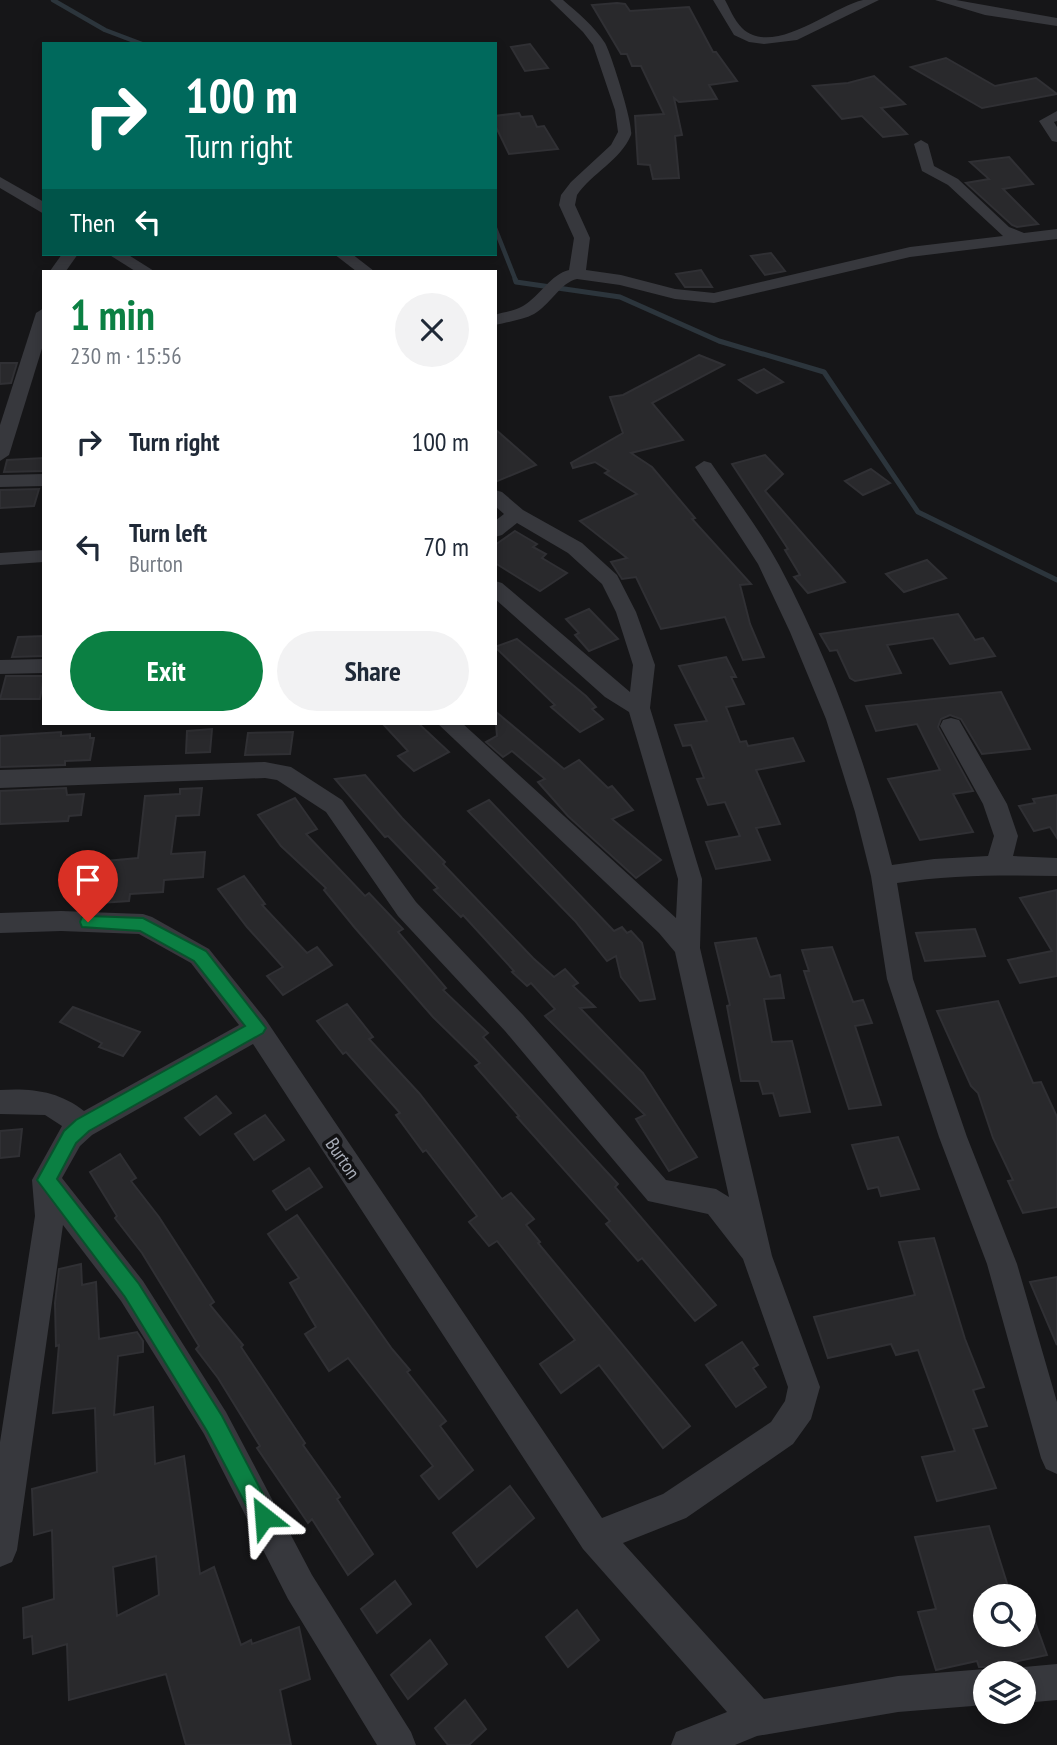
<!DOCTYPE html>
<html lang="en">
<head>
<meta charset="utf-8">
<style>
  body { margin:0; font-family:"PT Sans Narrow",sans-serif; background:#f2f2f3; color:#1f2937; height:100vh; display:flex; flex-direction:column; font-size:26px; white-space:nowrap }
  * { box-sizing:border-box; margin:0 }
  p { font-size:23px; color:#747a83 }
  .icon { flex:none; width:38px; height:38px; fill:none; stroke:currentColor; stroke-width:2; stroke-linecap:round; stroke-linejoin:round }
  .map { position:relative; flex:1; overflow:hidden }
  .panel { position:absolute; left:42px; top:270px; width:455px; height:455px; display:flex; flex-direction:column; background:#fff; border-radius:0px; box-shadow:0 4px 10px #0003 }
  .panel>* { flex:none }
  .hud { position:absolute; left:42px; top:42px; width:455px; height:214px; border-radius:0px; box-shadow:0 4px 10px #0003; background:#00695c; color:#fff; overflow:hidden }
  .buttons { position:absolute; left:973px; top:1584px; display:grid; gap:14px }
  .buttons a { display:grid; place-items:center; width:63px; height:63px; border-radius:50%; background:#fff; box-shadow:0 4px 10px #0003; font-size:35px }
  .pin { position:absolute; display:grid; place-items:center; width:60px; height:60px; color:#fff; margin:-72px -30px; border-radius:50% 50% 50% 0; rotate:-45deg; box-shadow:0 0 7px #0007 }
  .pin .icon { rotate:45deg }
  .me { position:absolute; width:77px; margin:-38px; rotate:332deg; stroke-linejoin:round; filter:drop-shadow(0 0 5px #0008) }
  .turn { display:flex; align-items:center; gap:24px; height:147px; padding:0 28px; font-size:32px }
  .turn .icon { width:91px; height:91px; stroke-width:2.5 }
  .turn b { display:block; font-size:49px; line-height:60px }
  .then { display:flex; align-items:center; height:66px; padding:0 28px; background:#0003; gap:14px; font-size:26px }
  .round { display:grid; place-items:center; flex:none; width:74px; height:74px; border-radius:37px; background:#f2f2f3 }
  .overview { display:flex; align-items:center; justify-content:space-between; height:119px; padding:0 28px }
  h1 { font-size:42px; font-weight:700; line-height:52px; color:#0b8043 }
  .button { display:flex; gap:14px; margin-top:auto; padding:14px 28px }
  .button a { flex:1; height:80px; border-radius:42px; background:#0b8043; color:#fff; font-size:28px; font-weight:700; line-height:80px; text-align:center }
  .button a+a { background:#f2f2f3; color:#1f2937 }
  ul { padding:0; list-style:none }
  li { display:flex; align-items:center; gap:21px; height:105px; padding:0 28px }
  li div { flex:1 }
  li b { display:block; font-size:26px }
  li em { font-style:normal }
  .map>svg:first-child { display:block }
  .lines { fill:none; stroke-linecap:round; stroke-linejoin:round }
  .stream-far1 { stroke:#2c353c; stroke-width:4.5 }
  .stream { stroke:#2c353c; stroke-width:5 }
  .building { fill:#29292c; stroke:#303034; stroke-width:2; fill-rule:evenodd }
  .minor { fill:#37383d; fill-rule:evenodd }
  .route { fill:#0b8043; stroke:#07532c; stroke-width:2 }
  .labels { text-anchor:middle; stroke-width:7; stroke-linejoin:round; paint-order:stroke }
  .street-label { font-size:19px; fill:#a8adb8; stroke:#111113 }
</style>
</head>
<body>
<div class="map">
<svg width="1057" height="1745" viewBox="0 0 1057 1745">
  <rect width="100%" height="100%" fill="#161618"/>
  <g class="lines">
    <g class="stream-far1">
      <polyline points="53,0 105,30 142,44"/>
      <polyline points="495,228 516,281"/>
    </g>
    <polyline class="stream" points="515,279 516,282 620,297 719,341 824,372 918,512 1057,580"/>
  </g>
  <g class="building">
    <polygon points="617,3 625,4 630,11 689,7 713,52 716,52 737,81 709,85 717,99 679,102 674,98 682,135 675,136 679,178 653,179 650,165 638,164 635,116 664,114 641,66 632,66 627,54 621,54 592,5"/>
    <polygon points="530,44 548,68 525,71 511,47"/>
    <polygon points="946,58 995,86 1036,78 1057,94 982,108 911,67"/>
    <polygon points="874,76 905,104 881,108 907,134 883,137 862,116 842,119 813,86 848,83"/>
    <polygon points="519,113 521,117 532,116 537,127 544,126 558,149 509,154 495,125 495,116"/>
    <polygon points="1009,157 1033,184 1003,189 1038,224 1017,227 1012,225 966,183 989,179 970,162"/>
    <polygon points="771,253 785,271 765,275 751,256"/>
    <polygon points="701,270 712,287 685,287 676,274"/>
    <polygon points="699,355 724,365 652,403 683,440 631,453 652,467 695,518 692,519 751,584 740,585 750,624 764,657 743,660 725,617 661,629 636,577 622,579 611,562 627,558 580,521 637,494 605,473 609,471 595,462 573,468 571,463 623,433 610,397 623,395"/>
    <polygon points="0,363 17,363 11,383 0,384"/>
    <polygon points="764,369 783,382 757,393 739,380"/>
    <polygon points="495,429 536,465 495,482"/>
    <polygon points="765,455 783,474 765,491 845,582 808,593 794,577 800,575 785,550 788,549 732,464"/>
    <polygon points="44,458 43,471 4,472 7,460"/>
    <polygon points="871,469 890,483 863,495 845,481"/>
    <polygon points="39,489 34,506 0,508 0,490"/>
    <polygon points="515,531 537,544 533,547 546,554 542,558 567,573 540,591 495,563 495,545"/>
    <polygon points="927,560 946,578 904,592 886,574"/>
    <polygon points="589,609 618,639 589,651 575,635 579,633 566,619"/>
    <polygon points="958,614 975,640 983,638 995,656 950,664 933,638 887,645 901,673 855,681 850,678 837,650 830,651 820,634"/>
    <polygon points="44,636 44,656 12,657 18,637"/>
    <polygon points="517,639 586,696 596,707 592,709 603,719 580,732 551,707 555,705 495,647"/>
    <polygon points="726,657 736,677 731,677 744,704 726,707 740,742 746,741 748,746 793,738 804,761 756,770 780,824 756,828 770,860 716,869 706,842 740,836 725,802 708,805 697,779 704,778 691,745 683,746 675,725 707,721 679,666"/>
    <polygon points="6,676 44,676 40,699 0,699"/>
    <polygon points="1001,692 1030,749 982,754 961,719 950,715 941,719 938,727 973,791 953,794 973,832 920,840 888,779 940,770 917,724 876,731 866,706"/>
    <polygon points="495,711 564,769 579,760 608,788 612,786 633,810 612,819 661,860 636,878 568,816 538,782 545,779 512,751 503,757 486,742 497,736"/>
    <polygon points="382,723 418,723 449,752 414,771 398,756 408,751"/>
    <polygon points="212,729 210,752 186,753 187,731"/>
    <polygon points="61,732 61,736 90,734 90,738 94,738 90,760 65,761 65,765 0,767 0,736"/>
    <polygon points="293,732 290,754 245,755 248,733"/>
    <polygon points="365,775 402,818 445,862 443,864 533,958 554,977 565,969 578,983 573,986 595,1007 580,1008 643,1073 697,1157 669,1171 636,1119 645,1115 545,1016 555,1009 531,983 527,986 512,972 514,971 463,915 461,917 434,890 438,888 388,836 385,837 335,779"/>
    <polygon points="66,788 67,795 84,794 81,815 69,816 68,821 0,824 0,791"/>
    <polygon points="202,788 199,815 176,816 171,854 205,852 203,877 164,880 163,892 130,894 129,901 100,903 106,861 138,858 145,796 180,794 180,789"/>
    <polygon points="1057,795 1057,838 1050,827 1034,831 1019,806 1035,803 1033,799"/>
    <polygon points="295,798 317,829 306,834 365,896 369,893 403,929 398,932 446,988 443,990 488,1033 483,1037 618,1184 615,1187 716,1305 695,1321 642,1258 638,1261 606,1224 610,1221 517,1117 519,1116 475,1066 480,1063 433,1017 355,928 324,890 326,888 281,846 258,815"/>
    <polygon points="489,800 614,931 622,927 627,933 631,931 642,943 655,999 640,1001 621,977 616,956 607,961 575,921 468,811"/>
    <polygon points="244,876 265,904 262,905 307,953 317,947 332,965 283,995 267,976 283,967 247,927 218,889"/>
    <polygon points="1057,890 1057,976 1020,983 1008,960 1052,951 1020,898"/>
    <polygon points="975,929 985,956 925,961 916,933"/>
    <polygon points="756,938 770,977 780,975 784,998 764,999 772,1042 792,1041 810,1112 780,1116 773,1093 763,1094 759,1081 741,1081 727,1006 730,1005 715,943"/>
    <polygon points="832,947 853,1002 863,1000 872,1023 855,1026 881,1105 849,1109 804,971 809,971 802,950"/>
    <polygon points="998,1001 1033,1083 1041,1082 1057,1117 1057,1207 1023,1213 1008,1181 1013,1180 993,1138 978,1093 971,1086 937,1011"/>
    <polygon points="347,1004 373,1037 369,1039 419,1093 502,1199 511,1193 534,1219 526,1225 540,1242 538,1243 690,1426 663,1448 599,1365 561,1393 540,1364 575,1340 497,1241 489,1246 469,1222 477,1216 426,1150 423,1152 396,1115 400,1113 346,1052 343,1054 317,1021"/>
    <polygon points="73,1007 140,1032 123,1056 99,1047 102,1043 60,1022"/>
    <polygon points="216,1096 231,1113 200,1135 185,1118"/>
    <polygon points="265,1115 284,1140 254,1160 235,1134"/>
    <polygon points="22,1129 19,1156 0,1158 0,1131"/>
    <polygon points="898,1137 919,1189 881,1196 878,1187 868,1189 852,1145"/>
    <polygon points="120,1154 136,1178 131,1181 159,1217 214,1302 210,1305 243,1345 241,1347 305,1443 303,1445 340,1497 337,1499 373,1554 348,1575 312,1519 308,1523 257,1448 260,1446 218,1378 196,1349 199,1346 142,1253 115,1218 117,1216 90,1172"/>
    <polygon points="309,1168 322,1187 286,1210 273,1191"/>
    <polygon points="297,1215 392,1349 410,1370 407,1372 446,1421 440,1426 473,1470 439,1499 421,1476 433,1466 348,1358 329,1371 305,1334 316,1327 290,1283 299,1278 268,1234"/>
    <polygon points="934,1238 965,1339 984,1387 973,1390 987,1426 973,1429 996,1488 937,1501 922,1457 955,1451 918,1350 896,1355 891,1344 828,1358 814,1317 915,1295 899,1242"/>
    <path d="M81 1264 82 1285 96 1282 99 1339 137 1332 143 1341V1352L118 1356 114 1415 153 1407 155 1464 184 1456 200 1574 214 1567 241 1645 251 1640 252 1644 299 1627 310 1679 280 1690 291 1745H186L166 1674 69 1700 67 1644 33 1654 32 1636 24 1638 23 1608 54 1599 52 1530 34 1535 32 1489 97 1472 95 1408 53 1413 59 1345 56 1346 55 1303 59 1269ZM156 1556 159 1595 117 1616 113 1567Z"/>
    <polygon points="1057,1277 1057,1345 1030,1282"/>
    <polygon points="742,1342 758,1365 753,1368 766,1387 736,1407 706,1365"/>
    <polygon points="510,1486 534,1518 477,1567 453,1533"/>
    <polygon points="989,1526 1011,1596 985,1596 985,1634 1024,1634 1024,1597 1026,1597 1047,1655 1009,1663 1009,1673 996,1673 986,1667 979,1667 977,1661 936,1670 918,1612 936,1609 915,1537"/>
    <polygon points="395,1581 411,1604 377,1633 361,1609"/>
    <polygon points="577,1610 599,1640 568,1667 546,1637"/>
    <polygon points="430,1640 447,1664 408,1699 391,1675"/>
    <polygon points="465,1700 486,1729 469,1745 448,1745 435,1728"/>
  </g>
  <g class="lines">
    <g class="minor">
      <path d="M550 0H563C578 13 594 26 605 43 611 53 634 126 631 135 620 161 592 173 577 195L575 205 590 238 586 270 621 275 675 289 714 293 910 247 1003 236 948 185 922 171 914 144 921 140 928 144 934 166 958 179 1009 227 1024 233 1057 229V239L910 257 714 303 675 299 620 285 577 279C561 282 549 306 534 314 523 320 507 322 495 325V315C504 312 515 311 523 306 540 296 551 274 569 270L574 238 559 205 561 195 571 182 611 145 618 132 615 110 593 45 583 32Z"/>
      <path d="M713 0H725C730 9 734 20 742 28 773 58 831 7 863 0 868 0 874 0 879 0L797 40 764 44 749 42 734 35Z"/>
      <polygon points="935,0 956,0 1057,18 1057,26 985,15"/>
      <polygon points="1057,111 1057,121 1054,122 1057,127 1057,142 1052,141 1039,121"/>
      <polygon points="0,177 44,202 44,214 0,188"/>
      <polygon points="62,254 78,254 66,271 50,271"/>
      <polygon points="108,254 127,254 154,271 135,271"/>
      <polygon points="334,254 352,254 374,271 356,271"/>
      <polygon points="44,308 44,342 9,455 0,461 0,425 36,313"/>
      <path d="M704 461 711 463C734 496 760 530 779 565 830 660 866 762 892 865L934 859 988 856 994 836 983 804 940 726 943 720 951 718 959 720 1007 804 1018 836 1013 856 1057 858V876C1003 875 950 875 897 883L913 979 967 1137 1017 1264 1057 1402V1474L1046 1469 1041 1458 987 1264 939 1137 887 979 871 876 855 812 826 719 790 632 758 564 695 467Z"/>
      <polygon points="44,474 44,486 0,487 0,475"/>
      <path d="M495 490 502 492 523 510 582 543 617 575 636 612 655 665 650 708 702 879 700 948 772 1256 820 1387 811 1419 793 1444 686 1518 623 1543 764 1699 898 1676 985 1669 994 1673H985V1705L898 1712 757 1736 735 1745H671L676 1732 727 1712 583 1549 253 1044 92 1135 80 1146 62 1178 143 1281 226 1412 312 1575 411 1732 416 1745H377L288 1599 204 1434 121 1301 63 1225 17 1550 12 1562 0 1567V1442L35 1216 32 1180 62 1126 45 1115 0 1114V1090C31 1088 59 1091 84 1111L239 1025 191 963 139 934 61 931 0 933V913L61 911 143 914 152 917 209 949 266 1020 602 1518 663 1494 771 1422 785 1401 788 1387 743 1259 708 1214 648 1201 505 1031 398 916 326 812 277 780 265 778 0 788V770L265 762 291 767 342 800 416 902 523 1015 666 1180 716 1189 729 1197 675 952 659 933 437 723H462L676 918 678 879 629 712 605 697 495 599V581L502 583 630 692 633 665 616 612 602 584 568 553 517 523 502 535 495 537V521L504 514 495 506Z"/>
      <polygon points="44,550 44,562 0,565 0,553"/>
      <polygon points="44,659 44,673 0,674 0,660"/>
      <polygon points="1057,1664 1057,1700 1024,1703 1024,1673 1011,1672 1024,1667"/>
    </g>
  </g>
  <polygon class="route" points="88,916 143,918 206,951 266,1028 263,1033 89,1131 76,1143 57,1179 139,1284 222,1416 275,1517 271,1524 264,1528 256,1524 207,1431 125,1297 37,1180 64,1131 76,1120 245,1026 194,961 140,931 82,927 80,922 82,917"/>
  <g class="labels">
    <g class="street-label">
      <text transform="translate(343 1158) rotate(56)" y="7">Burton</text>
    </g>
  </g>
</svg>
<div class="buttons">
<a><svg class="icon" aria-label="search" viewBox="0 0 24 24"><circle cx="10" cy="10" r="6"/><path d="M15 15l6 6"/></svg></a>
<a><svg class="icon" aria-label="layers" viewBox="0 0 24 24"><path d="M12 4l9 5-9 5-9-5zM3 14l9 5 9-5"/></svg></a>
</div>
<div class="pin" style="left:88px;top:922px;background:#d93025"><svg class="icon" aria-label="arrive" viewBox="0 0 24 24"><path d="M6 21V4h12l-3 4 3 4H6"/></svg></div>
<svg class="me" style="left:264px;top:1517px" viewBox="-20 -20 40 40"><path d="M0-17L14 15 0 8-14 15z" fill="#0b8043" stroke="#fff" stroke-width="4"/></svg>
<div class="hud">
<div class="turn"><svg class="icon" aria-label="right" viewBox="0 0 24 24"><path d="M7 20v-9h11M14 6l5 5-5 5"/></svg><div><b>100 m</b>Turn right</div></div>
<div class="then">Then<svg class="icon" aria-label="left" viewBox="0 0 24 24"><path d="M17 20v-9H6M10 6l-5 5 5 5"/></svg></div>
</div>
<section class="panel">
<div class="overview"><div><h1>1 min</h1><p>230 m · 15:56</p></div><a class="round"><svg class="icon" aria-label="close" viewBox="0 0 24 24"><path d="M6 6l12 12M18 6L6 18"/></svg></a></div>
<ul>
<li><svg class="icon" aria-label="right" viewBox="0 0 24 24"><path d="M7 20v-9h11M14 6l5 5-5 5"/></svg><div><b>Turn right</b></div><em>100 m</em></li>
<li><svg class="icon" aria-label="left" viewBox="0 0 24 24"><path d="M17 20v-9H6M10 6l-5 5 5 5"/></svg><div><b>Turn left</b><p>Burton</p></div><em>70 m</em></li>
</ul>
<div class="button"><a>Exit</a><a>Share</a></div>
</section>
</div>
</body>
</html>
